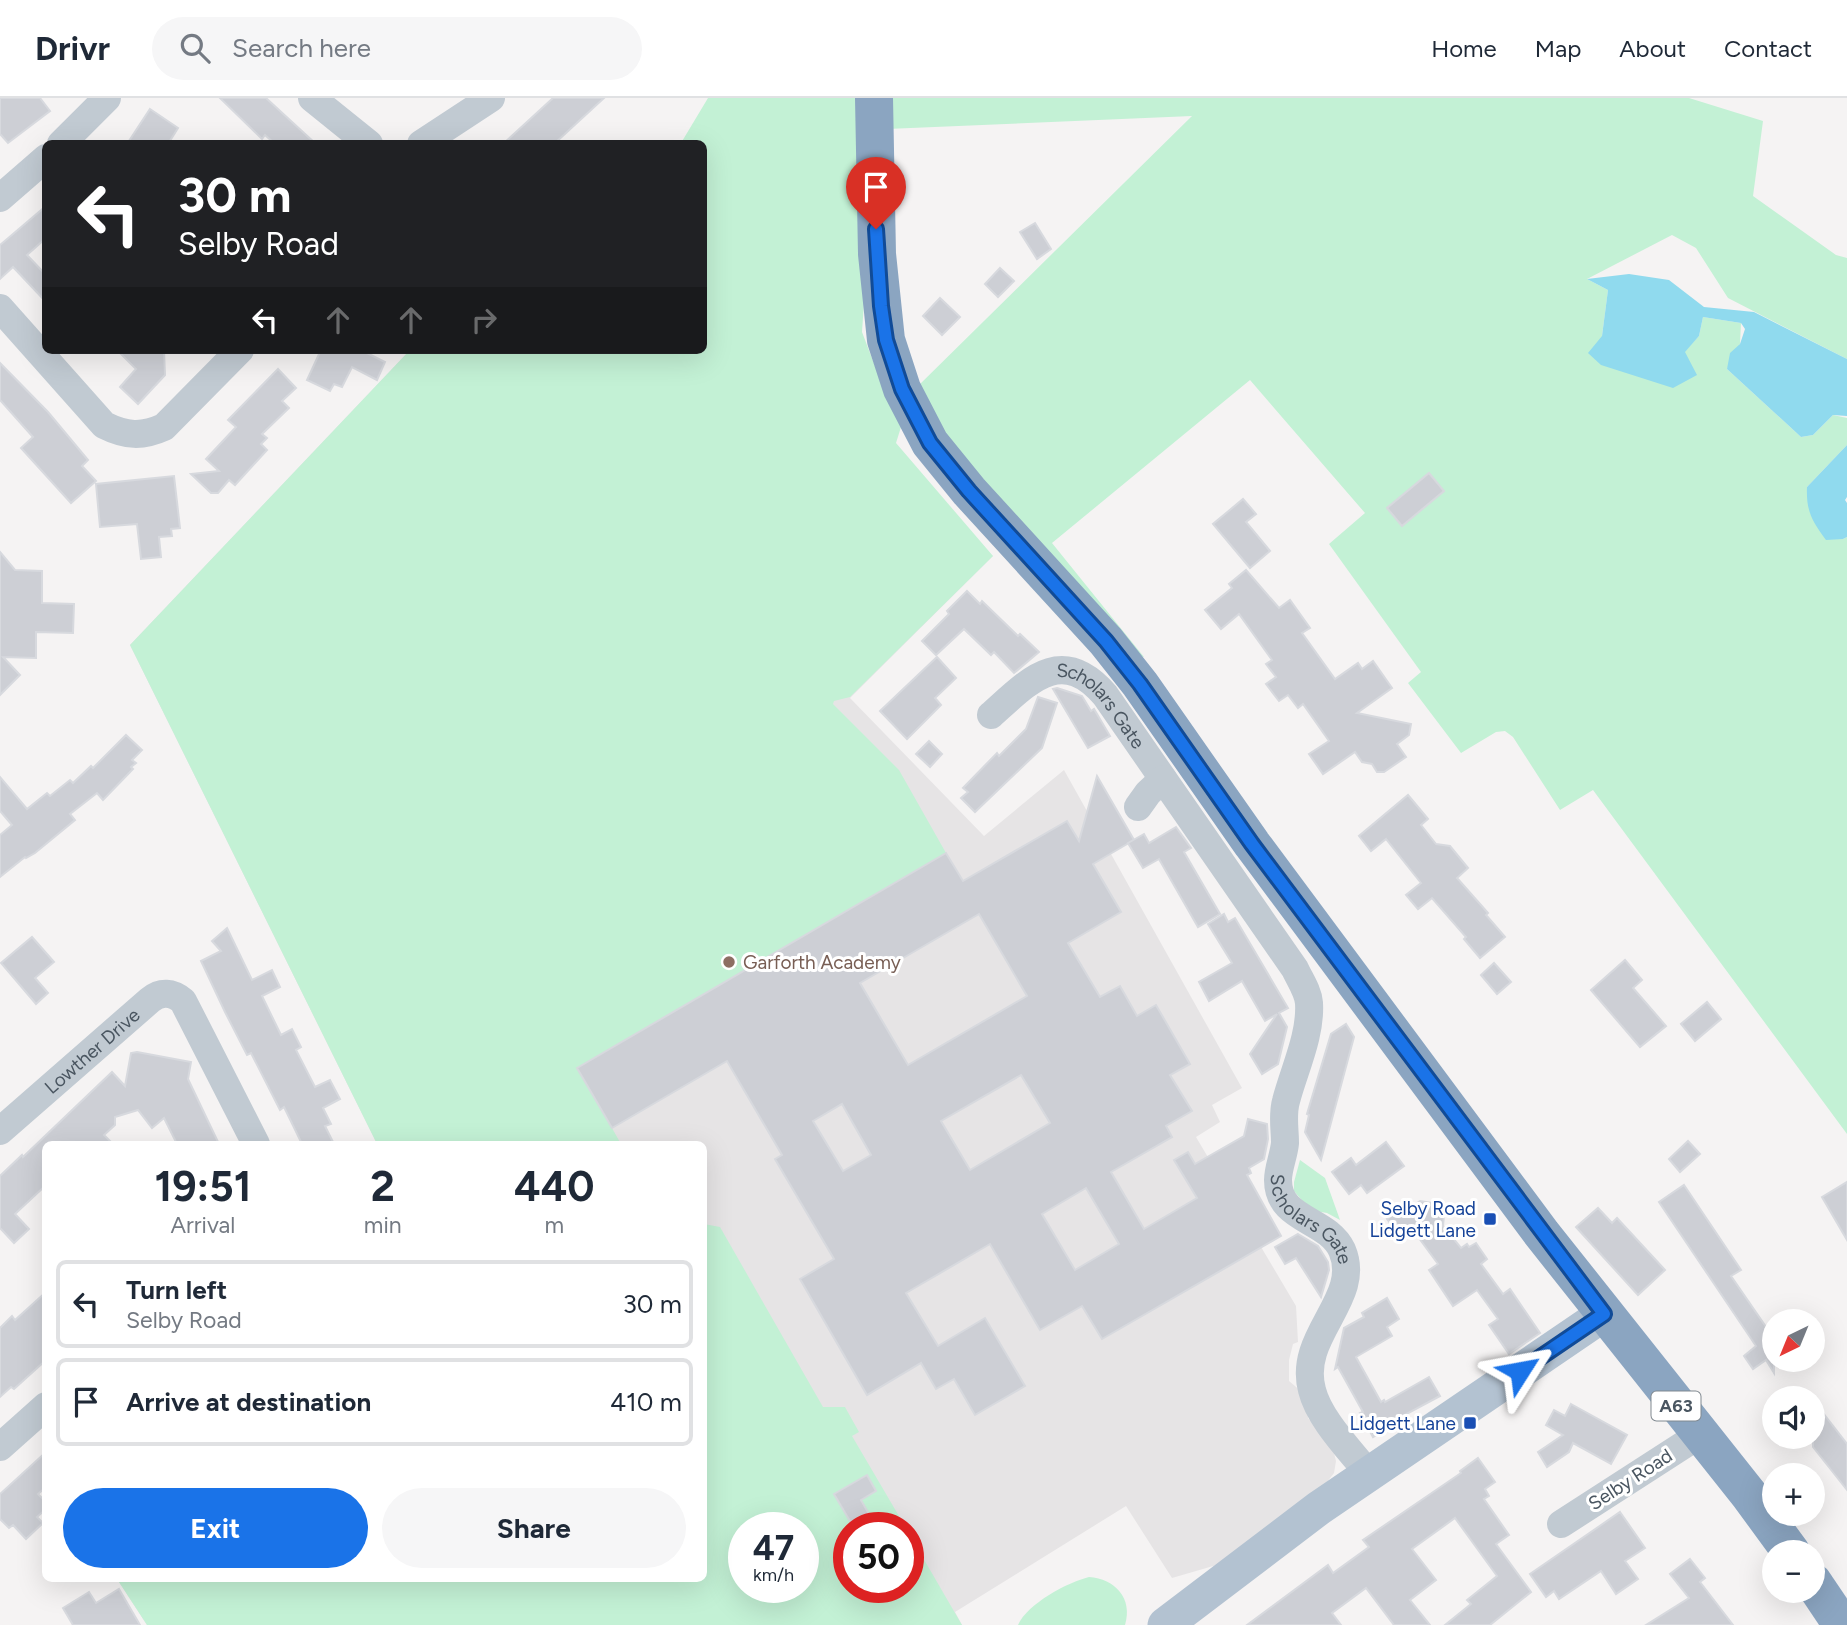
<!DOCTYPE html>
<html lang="en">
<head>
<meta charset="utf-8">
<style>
  body { margin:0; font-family:Figtree,sans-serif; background:#f6f6f7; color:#1f2937; height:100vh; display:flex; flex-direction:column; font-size:26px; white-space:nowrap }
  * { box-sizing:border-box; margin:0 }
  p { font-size:23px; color:#747a83 }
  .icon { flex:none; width:38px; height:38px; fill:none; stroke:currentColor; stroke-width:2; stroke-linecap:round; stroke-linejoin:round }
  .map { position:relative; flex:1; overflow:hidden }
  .drawer { position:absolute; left:42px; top:1043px; width:665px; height:441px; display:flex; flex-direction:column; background:#fff; border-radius:10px; box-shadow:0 7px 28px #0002 }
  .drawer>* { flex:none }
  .hud { position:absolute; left:42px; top:42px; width:665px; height:214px; border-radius:10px; box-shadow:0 7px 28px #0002; background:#202124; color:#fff; overflow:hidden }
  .needle { width:46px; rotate:223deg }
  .buttons { position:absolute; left:1762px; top:1211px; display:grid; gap:14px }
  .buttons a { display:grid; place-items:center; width:63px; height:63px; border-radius:50%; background:#fff; box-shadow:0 7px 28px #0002; font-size:35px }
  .speed { position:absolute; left:728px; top:1414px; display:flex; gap:14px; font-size:35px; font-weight:700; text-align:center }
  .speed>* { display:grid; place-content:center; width:91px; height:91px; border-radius:50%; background:#fff; box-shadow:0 7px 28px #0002; line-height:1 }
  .speed small { font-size:18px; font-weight:400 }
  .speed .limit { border:10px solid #d22; background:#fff; color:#111 }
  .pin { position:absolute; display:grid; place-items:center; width:60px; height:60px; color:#fff; margin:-72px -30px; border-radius:50% 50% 50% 0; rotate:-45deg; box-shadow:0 0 7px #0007 }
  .pin .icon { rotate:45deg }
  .me { position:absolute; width:77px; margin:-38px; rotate:56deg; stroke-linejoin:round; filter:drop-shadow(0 0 5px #0008) }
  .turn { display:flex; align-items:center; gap:24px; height:147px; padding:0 21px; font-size:32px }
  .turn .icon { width:91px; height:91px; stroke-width:2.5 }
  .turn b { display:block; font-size:49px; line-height:60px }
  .lanes { display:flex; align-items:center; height:66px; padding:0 21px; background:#0003; justify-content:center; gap:35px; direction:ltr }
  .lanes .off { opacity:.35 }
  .eta { display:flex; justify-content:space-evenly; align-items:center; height:119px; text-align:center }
  .eta b { font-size:42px; font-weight:700; line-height:49px }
  .action { display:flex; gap:14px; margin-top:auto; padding:14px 21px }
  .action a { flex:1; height:80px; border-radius:42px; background:#1a73e8; color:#fff; font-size:28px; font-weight:700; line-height:80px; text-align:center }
  .action a+a { background:#f6f6f7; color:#1f2937 }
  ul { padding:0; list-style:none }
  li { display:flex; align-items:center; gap:21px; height:88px; margin:0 14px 10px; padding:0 7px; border:4px solid #e0e1e3; border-radius:10px }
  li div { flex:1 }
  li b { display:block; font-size:26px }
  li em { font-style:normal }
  header { display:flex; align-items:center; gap:42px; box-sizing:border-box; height:98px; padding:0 35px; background:#fff; border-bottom:2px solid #e0e1e3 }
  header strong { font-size:33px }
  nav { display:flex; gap:38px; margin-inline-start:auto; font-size:24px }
  .search { width:490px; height:63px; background:#f6f6f7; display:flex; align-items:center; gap:18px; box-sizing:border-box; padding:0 24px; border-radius:38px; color:#747a83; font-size:26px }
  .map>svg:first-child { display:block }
  .education { fill:#e6e4e5; fill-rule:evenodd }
  .green { fill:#c3f1d5; fill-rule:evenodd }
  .water { fill:#90daee }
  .building { fill:#cdcfd5; stroke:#d7d9de; stroke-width:2; fill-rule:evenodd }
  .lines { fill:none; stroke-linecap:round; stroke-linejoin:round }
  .minor { stroke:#c1cad2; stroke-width:28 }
  .major { stroke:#b3c2d1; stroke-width:35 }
  .highway { stroke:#8ba5c1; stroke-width:38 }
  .route-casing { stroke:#114b97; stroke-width:18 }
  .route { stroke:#1a73e8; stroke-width:12 }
  .education-dot { fill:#8d6e63; stroke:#fff; stroke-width:2.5 }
  .transit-dot { fill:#1a4fb4; stroke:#fff; stroke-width:2.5 }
  .labels { text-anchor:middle; stroke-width:6; stroke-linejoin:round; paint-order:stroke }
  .shield { fill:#fff; stroke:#808990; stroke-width:2 }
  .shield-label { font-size:18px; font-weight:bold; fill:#4a5661 }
  .street-label { font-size:19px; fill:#4a5661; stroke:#fff }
  .education-label { font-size:19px; fill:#785e54; stroke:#fff; text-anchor:start }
  .transit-label { font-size:19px; fill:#164399; stroke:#fff; text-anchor:end }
</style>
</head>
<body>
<header>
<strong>Drivr</strong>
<div class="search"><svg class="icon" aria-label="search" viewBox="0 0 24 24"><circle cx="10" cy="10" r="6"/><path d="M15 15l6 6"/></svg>Search here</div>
<nav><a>Home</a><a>Map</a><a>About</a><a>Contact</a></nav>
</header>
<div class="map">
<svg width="1847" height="1527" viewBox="0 0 1847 1527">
  <rect width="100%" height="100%" fill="#f5f3f3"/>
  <path class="education" d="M410 252H704L993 458 850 600 984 738 1064 672 1242 990 1212 1007 1220 1024 1196 1039 1296 1208 1298 1244 1293 1246 1289 1262V1283L1302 1294 1310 1314 1308 1320 1333 1351 1336 1363 1334 1375 1327 1384 1220 1466 1172 1480 1126 1408 955 1514 962 1527H147L117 1481 704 1480V1046H377L130 547ZM744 1430H803V1489H744ZM849 1430H908V1489H849Z"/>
  <g class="green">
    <polygon points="708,0 857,0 864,205 862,234 889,305 901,329 896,345 993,458 850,599 834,603 833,606 899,672 946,755 578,970 621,1046 377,1046 130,547 410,252 704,252 704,46 681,45"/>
    <polygon points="890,0 1689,0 1763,23 1753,98 1836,157 1847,160 1847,261 1728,200 1696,150 1672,137 1587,181 1608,192 1602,238 1684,254 1699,238 1703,219 1741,225 1740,246 1727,271 1801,339 1813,337 1833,317 1847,320 1847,347 1807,389 1843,441 1847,439 1847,1036 1593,692 1560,712 1513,639 1505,633 1496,634 1461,655 1408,585 1421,574 1329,446 1365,415 1250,282 1052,445 1144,559 1135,557 951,351 917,289 1192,18 887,31"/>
    <polygon points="1300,1062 1325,1080 1340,1122 1327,1115 1310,1112 1294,1093 1294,1084"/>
    <path d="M704 1126 720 1129 823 1309H845L859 1334 852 1338 906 1430H849V1489H908V1434L962 1527H147L117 1481 704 1480ZM744 1430H803V1489H744Z"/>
    <path d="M1089 1479C1115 1481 1133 1500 1125 1527H1018C1027 1506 1068 1484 1089 1479Z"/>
  </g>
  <g class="water">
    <polygon points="1629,176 1669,182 1704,209 1754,214 1847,261 1847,318 1833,317 1813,337 1801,339 1727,271 1730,255 1740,246 1745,231 1741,225 1703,219 1699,238 1685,254 1697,277 1673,290 1601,267 1588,255 1602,238 1608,192 1587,181"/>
    <path d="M1847 347V399L1845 402 1847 405V439L1843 441 1826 442C1812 423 1806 413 1807 389Z"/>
  </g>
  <g class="building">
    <polygon points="0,0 40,0 50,13 8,45 0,36"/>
    <polygon points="220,0 266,0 316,46 275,46 265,37 262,41"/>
    <polygon points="553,0 604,0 554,46 503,46"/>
    <polygon points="150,11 178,30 168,46 127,46"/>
    <polygon points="46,108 46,140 27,157 46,177 46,204 13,169 0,181 0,147"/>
    <polygon points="1035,125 1051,151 1037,161 1020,134"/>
    <polygon points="1000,170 1014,183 998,199 985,186"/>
    <polygon points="940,200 960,219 942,237 923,218"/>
    <polygon points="117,252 164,252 165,277 138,306 120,289 136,271"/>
    <polygon points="317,252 361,252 385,264 377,282 352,269 342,289 334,286 330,293 307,282 320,254"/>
    <polygon points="0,265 48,314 88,362 82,368 96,383 71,405 21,350 33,339 0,302"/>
    <polygon points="278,271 296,290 282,303 289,310 262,336 267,340 261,346 267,352 235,387 229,382 218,395 211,395 191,376 219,373 206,361 236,329 228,322"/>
    <polygon points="1429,375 1444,393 1402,428 1387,410"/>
    <polygon points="174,378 180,430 171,431 172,438 159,439 161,459 141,461 137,426 100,429 96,386"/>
    <polygon points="1243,401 1256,416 1246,424 1270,453 1250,470 1213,426"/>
    <polygon points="0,454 15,472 42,473 42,505 74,506 73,535 36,534 36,560 3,559 20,577 0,597"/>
    <polygon points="1246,472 1279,510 1290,502 1310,530 1302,535 1335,581 1358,565 1362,571 1373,563 1392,590 1357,615 1411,626 1409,637 1397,646 1406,659 1384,674 1377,674 1372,666 1362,664 1355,654 1323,676 1309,656 1329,643 1303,606 1298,610 1288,597 1279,603 1266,586 1276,579 1266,566 1272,562 1239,516 1221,531 1205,512 1232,490 1229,486"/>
    <polygon points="967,493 980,506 982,503 1018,538 1020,536 1039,554 1014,575 994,554 991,557 964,531 936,557 922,543 949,516 947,513"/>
    <polygon points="937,559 956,580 935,600 941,607 907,641 880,613"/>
    <polygon points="1057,590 1082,598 1091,613 1094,611 1110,638 1088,650 1053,591"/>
    <polygon points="1038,599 1057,605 1042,650 975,714 961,700 968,694 963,690 997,655 999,658 1026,631"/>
    <polygon points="126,637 142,652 132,662 136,665 131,669 133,671 103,702 97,695 70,716 75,722 35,755 26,760 25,759 0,779 0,737 12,727 0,713 0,679 27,711 47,695 50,698 70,682 73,685 91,668 93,670"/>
    <polygon points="929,643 942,656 930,669 916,656"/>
    <path d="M1097 678 1134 742 1093 766 1121 814 1068 845 1100 899 1120 888 1137 918 1156 907 1190 966 1170 977 1192 1013 1166 1028 1172 1039 1111 1074 1144 1131 1197 1100 1174 1062 1188 1054 1195 1066 1244 1038 1248 1021 1267 1026 1268 1041 1264 1061 1249 1070 1251 1075 1247 1077 1281 1138 1102 1241 1082 1208 1040 1232 990 1146 906 1195 938 1248 985 1220 1025 1288 975 1317 954 1281 936 1291 921 1265 867 1297 800 1181 834 1161 775 1061 782 1057 727 963 612 1030 577 970 946 755 963 783 1067 723 1079 743ZM979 816 1027 898 908 967 860 885ZM1021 977 1050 1025 970 1072 941 1023ZM842 1006 871 1057 843 1073 813 1023ZM1086 1090 1119 1146 1075 1172 1042 1116Z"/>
    <polygon points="1408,697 1428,721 1421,727 1436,746 1450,748 1468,770 1457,780 1488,815 1486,817 1505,839 1480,860 1464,841 1466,839 1432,800 1418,811 1406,797 1421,785 1386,741 1371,753 1359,738"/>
    <polygon points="1176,729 1191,750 1184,754 1220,816 1198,829 1159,761 1143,770 1128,745 1144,736 1149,745"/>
    <polygon points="1224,816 1228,824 1235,820 1288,910 1279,915 1287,929 1278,966 1262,976 1250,956 1277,916 1265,923 1242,883 1209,903 1199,884 1232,865 1208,826"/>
    <polygon points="227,830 252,882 272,872 280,889 262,898 281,937 292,931 301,949 296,952 315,989 330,982 340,1001 323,1010 331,1026 325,1028 334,1046 302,1046 284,1009 280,1012 251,955 247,957 225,914 201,863 221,853 212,843"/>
    <polygon points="32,839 54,864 35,880 48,895 36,906 1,865"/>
    <polygon points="1625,862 1642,882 1633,890 1666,928 1640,949 1591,892"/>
    <polygon points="1494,865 1511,884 1497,896 1481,877"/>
    <polygon points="1707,904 1721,921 1695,943 1681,926"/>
    <polygon points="1346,926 1354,939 1321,1062 1305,1034 1309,1017 1307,1016 1331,936"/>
    <polygon points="137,954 191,964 188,981 219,1046 177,1046 164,1020 152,1030 138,1012 115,1019 115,1027 104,1037 113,1046 46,1046 46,1087 15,1116 29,1131 14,1145 0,1130 0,1078 22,1057 23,1059 112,974 125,988 131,955"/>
    <polygon points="1688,1043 1700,1056 1680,1074 1669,1061"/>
    <polygon points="1386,1044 1404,1068 1367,1095 1361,1087 1349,1096 1332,1074 1351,1060 1356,1067"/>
    <polygon points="1847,1084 1847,1142 1822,1099"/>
    <polygon points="1684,1087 1741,1172 1731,1178 1771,1236 1774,1234 1774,1275 1766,1262 1753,1271 1744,1258 1756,1248 1659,1104"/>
    <polygon points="1420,1103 1445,1107 1443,1128 1461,1150 1467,1146 1469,1149 1476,1145 1487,1161 1481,1166 1503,1196 1510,1191 1540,1235 1509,1256 1489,1227 1498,1221 1477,1192 1453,1208 1429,1172 1438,1166 1410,1128 1399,1137 1387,1121 1401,1110 1404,1114"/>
    <polygon points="1598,1110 1612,1125 1617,1120 1665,1172 1638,1197 1576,1129"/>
    <polygon points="1298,1136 1318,1148 1328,1164 1329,1172 1321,1199 1296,1160 1285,1166 1275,1149"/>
    <polygon points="46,1194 46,1262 14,1291 11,1289 0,1299 0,1230 12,1218 15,1222"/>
    <polygon points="1387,1200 1399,1221 1387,1229 1392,1238 1356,1259 1381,1304 1384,1302 1385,1304 1429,1279 1440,1298 1395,1322 1397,1325 1373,1339 1360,1315 1363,1314 1338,1269 1335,1271 1344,1230 1364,1219 1362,1215"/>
    <polygon points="1813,1302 1847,1346 1847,1392 1813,1349"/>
    <polygon points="1571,1306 1627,1337 1611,1366 1573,1345 1569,1354 1547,1369 1538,1354 1563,1337 1546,1327 1554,1312 1565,1318"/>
    <polygon points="46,1354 46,1389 38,1396 46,1404 46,1411 37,1419 43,1425 26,1441 13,1427 9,1430 0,1421 0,1396"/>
    <polygon points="1478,1360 1495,1384 1485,1391 1489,1398 1484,1401 1509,1437 1496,1446 1531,1494 1490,1527 1445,1527 1471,1506 1467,1502 1497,1478 1455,1420 1412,1451 1436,1482 1410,1502 1430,1527 1394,1527 1366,1490 1332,1515 1341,1527 1247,1527 1328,1467 1333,1475 1369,1449 1363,1442 1461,1375 1460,1373"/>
    <polygon points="867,1377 876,1393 861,1402 877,1430 854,1430 834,1396"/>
    <polygon points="1620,1414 1645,1450 1625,1463 1638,1481 1616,1496 1601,1473 1559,1501 1554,1493 1546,1499 1530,1476"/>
    <polygon points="1690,1461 1705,1480 1700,1484 1733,1527 1646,1527 1689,1500 1670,1476"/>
    <polygon points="119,1491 140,1527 73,1527 63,1510 89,1494 96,1505"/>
  </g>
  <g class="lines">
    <g class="minor">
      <polyline points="312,0 369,46"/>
      <polyline points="61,46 107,0"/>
      <polyline points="421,46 491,0"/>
      <polyline points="0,100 46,60"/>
      <path d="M0 210 104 327C126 338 142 339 164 329L240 252"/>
      <path id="s1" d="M991 617C1028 584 1061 546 1105 597L1295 871C1300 882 1308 893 1309 905 1311 938 1294 972 1286 1003 1282 1017 1285 1031 1285 1045 1284 1057 1278 1070 1278 1082 1278 1123 1327 1120 1342 1152 1363 1201 1297 1237 1312 1292 1319 1321 1350 1352 1368 1375"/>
      <polyline points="1138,709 1148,695 1163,681"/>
      <path id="s2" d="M0 1033 150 902C161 893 172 894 183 903L256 1046"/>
      <polyline points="0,1349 46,1308"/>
      <polyline points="1561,1426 1699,1337"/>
    </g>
    <polyline class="major" points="1165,1527 1319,1410 1604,1216"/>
    <g class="highway">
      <polyline points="874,0 877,156 886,242 902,291 930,345 969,393 1106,543 1140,586 1252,746 1542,1136 1750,1398 1791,1454"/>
      <polyline points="1813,1484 1842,1527"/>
    </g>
  </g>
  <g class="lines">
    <defs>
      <polyline id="route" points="876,131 881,208 886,242 902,291 930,345 969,393 1106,543 1140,586 1252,746 1604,1216 1520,1273"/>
    </defs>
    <use href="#route" class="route-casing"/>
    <use href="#route" class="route"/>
  </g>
  <circle class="education-dot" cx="729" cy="864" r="7"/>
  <g class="transit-dot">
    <rect x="1483" y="1114" width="14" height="14" rx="3.5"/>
    <rect x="1463" y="1318" width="14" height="14" rx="3.5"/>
  </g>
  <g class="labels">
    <rect class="shield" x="1651.5" y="1293.5" width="49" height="29" rx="5"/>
    <g class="shield-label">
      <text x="1676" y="1314">A63</text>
    </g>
    <g class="street-label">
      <text dy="7" stroke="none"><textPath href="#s1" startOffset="140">Scholars Gate</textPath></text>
      <text dy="7" stroke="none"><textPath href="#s2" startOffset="122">Lowther Drive</textPath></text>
      <text dy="7" stroke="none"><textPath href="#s1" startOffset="742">Scholars Gate</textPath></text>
      <text transform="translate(1630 1381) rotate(-33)" y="7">Selby Road</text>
    </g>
    <g class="education-label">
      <text x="743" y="871">Garforth Academy</text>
    </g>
    <g class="transit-label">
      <text x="1476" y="1117">Selby Road<tspan x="1476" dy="22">Lidgett Lane</tspan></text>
      <text x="1456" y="1332">Lidgett Lane</text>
    </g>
  </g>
</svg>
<div class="buttons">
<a><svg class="needle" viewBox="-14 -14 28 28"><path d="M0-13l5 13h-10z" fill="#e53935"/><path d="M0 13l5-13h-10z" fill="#747a83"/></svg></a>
<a><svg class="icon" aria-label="sound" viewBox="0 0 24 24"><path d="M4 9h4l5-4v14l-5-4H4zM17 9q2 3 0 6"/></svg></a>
<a>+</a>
<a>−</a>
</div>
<div class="speed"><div>47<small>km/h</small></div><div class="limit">50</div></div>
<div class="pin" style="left:876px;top:131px;background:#d93025"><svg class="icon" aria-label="arrive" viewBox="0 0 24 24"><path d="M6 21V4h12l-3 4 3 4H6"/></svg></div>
<svg class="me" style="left:1520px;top:1273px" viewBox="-20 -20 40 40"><path d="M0-17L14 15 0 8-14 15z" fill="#1a73e8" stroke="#fff" stroke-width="4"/></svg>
<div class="hud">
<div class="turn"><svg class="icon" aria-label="left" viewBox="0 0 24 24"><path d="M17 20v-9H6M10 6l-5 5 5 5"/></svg><div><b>30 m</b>Selby Road</div></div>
<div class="lanes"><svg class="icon" aria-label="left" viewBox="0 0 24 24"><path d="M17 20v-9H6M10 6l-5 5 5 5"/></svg><svg class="icon off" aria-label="ahead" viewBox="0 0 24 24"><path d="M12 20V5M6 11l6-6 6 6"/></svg><svg class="icon off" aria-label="ahead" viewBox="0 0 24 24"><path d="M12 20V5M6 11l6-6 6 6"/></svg><svg class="icon off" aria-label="right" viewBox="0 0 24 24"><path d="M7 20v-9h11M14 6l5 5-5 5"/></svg></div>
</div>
<section class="drawer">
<div class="eta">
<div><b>19:51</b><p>Arrival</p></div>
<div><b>2</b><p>min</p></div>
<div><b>440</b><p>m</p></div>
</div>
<ul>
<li><svg class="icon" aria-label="left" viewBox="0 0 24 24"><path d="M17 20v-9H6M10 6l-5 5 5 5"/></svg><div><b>Turn left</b><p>Selby Road</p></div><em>30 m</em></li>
<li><svg class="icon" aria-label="arrive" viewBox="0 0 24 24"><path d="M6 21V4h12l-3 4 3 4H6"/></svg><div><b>Arrive at destination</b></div><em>410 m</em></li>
</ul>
<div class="action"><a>Exit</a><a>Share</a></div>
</section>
</div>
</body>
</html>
